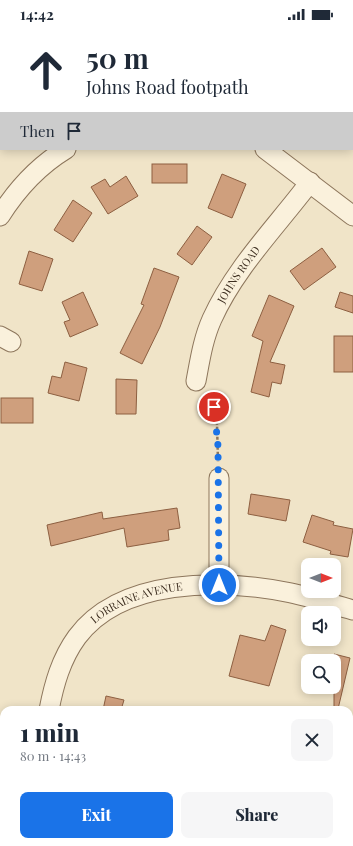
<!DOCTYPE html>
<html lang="en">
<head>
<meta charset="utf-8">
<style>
  body { margin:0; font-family:"Playfair Display",serif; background:#f6f6f7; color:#1f2937; height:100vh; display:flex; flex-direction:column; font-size:15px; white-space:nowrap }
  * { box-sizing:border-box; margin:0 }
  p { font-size:13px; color:#747a83 }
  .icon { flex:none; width:22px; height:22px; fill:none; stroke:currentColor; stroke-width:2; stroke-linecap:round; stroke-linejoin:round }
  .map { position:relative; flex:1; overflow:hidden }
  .details { position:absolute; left:0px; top:678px; width:353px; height:140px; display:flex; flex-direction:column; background:#fff; border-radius:12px 12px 0 0; box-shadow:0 2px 10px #0003 }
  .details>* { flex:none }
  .guide { position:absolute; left:0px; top:0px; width:353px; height:122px; box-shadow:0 2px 10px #0003; background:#fff; color:#1f2937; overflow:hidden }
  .needle { width:26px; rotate:90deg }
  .buttons { position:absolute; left:301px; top:530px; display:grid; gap:8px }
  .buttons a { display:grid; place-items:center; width:40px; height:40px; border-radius:8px; background:#fff; box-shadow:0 2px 10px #0003; font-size:20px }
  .pin { position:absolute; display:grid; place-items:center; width:34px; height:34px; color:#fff; margin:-17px; border:2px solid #fff; border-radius:50%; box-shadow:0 1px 4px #0007 }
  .me { position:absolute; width:44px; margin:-22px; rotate:0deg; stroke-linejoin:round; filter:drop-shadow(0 0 3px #0008) }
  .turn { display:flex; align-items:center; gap:14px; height:84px; padding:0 20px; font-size:18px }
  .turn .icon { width:52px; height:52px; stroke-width:2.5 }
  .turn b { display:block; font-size:28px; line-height:34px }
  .then { display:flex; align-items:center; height:38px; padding:0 20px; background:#0003; gap:8px; font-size:15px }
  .round { display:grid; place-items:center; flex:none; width:42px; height:42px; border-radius:8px; background:#f6f6f7 }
  .summary { display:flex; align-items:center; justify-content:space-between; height:68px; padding:0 20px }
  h1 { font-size:24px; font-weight:800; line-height:30px }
  .cta { display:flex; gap:8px; margin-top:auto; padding:8px 20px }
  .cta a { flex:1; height:46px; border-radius:8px; background:#1a73e8; color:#fff; font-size:16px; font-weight:800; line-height:46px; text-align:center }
  .cta a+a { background:#f6f6f7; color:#1f2937 }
  .status { display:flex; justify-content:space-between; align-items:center; height:28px; padding:0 20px; background:#fff; direction:ltr }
  .status svg { height:11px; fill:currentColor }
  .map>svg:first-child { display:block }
  .building { fill:#cf9f7d; stroke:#8d5f41 }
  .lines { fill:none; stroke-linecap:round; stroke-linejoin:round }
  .minor-casing { stroke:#8d765c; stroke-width:21 }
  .path { stroke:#8d765c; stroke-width:2.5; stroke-dasharray:3 2; stroke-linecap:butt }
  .minor { stroke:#faf1dc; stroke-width:19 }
  .route { stroke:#1a73e8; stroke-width:7; stroke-dasharray:0 12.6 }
  .labels { text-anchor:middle; stroke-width:4; stroke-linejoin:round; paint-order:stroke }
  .street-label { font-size:11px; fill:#3d2e20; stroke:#f7eed8 }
</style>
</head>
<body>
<div class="status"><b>14:42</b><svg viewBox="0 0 49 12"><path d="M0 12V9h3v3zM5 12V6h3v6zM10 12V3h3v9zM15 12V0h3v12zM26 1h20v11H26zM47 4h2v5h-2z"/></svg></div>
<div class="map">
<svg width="353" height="818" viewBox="0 0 353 818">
  <rect width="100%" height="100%" fill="#f0e4c8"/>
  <g class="building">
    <rect x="152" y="136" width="35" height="19"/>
    <polygon points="222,146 246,156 232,190 208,180"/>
    <polygon points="126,148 138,168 108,186 91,159 105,151 110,159"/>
    <polygon points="73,172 92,185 73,214 54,202"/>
    <polygon points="197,198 212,209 192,237 177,226"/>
    <polygon points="322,220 336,239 304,262 290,243"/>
    <polygon points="29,223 53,231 42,263 19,256"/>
    <polygon points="154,240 179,249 160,299 142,336 120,325 144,277 141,276"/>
    <polygon points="83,264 98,297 70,309 64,294 70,292 62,274"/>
    <polygon points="340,264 353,268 353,285 335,279"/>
    <polygon points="269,267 294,278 270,334 285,337 281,356 272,354 269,369 251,364 263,313 252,308"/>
    <rect x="334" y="308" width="19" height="36"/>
    <polygon points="65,334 87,340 79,373 48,365 52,348 61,350"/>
    <polygon points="116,351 137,352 136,386 116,386"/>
    <rect x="1" y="370" width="32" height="25"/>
    <polygon points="251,466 290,472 286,493 248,486"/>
    <polygon points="177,480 180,500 168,502 169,512 127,519 124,500 51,518 47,497 102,484 103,491"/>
    <polygon points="312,487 334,494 333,497 353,501 348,529 330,526 331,523 303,514"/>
    <polygon points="271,597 286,602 269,658 229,648 240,607 265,613"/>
    <polygon points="334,626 350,630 338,681 334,680"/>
    <polygon points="106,668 124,672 121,682 103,682"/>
  </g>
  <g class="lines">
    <defs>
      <g id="minor">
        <polyline points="265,121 353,188"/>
        <path d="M0 188C17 161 38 138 66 121"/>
        <polyline points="0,308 11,314"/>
        <path id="s1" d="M196 353C200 332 203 311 212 291 235 240 276 199 310 154"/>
        <polyline points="219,450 219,557"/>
        <path id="s2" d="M49 682C54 656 61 631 77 609 121 550 220 551 286 564 308 568 331 576 353 582"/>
        <polyline points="60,814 62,818"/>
        <polyline points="287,814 300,818"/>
        <polyline points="175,818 261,814"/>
      </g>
    </defs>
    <use href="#minor" class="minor-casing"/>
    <polyline class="path" points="214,379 217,396 218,434"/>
    <use href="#minor" class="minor"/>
  </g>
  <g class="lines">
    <polyline class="route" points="214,379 218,418 219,557"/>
  </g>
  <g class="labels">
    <g class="street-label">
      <text dy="4" stroke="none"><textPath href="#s1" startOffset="116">JOHNS ROAD</textPath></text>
      <text dy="4" stroke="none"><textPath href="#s2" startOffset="150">LORRAINE AVENUE</textPath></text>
    </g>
  </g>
</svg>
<div class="buttons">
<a><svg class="needle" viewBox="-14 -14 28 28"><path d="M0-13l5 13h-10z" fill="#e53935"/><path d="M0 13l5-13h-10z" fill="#747a83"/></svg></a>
<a><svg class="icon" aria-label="sound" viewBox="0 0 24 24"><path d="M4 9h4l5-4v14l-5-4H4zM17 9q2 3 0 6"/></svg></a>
<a><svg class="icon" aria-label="search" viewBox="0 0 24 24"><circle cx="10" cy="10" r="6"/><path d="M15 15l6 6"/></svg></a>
</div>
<div class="pin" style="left:214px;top:379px;background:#d93025"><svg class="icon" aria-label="arrive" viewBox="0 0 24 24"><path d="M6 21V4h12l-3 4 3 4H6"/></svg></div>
<svg class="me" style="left:219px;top:557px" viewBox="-20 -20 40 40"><circle r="17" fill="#1a73e8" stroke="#fff" stroke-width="3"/><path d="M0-11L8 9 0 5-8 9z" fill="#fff"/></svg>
<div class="guide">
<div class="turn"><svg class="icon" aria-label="ahead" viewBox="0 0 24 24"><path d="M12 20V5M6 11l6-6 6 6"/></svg><div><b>50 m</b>Johns Road footpath</div></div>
<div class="then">Then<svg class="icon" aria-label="arrive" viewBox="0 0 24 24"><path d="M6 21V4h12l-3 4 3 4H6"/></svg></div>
</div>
<section class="details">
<div class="summary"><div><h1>1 min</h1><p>80 m · 14:43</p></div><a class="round"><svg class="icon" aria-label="close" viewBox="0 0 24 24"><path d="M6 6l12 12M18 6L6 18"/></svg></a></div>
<div class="cta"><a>Exit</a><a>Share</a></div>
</section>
</div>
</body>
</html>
